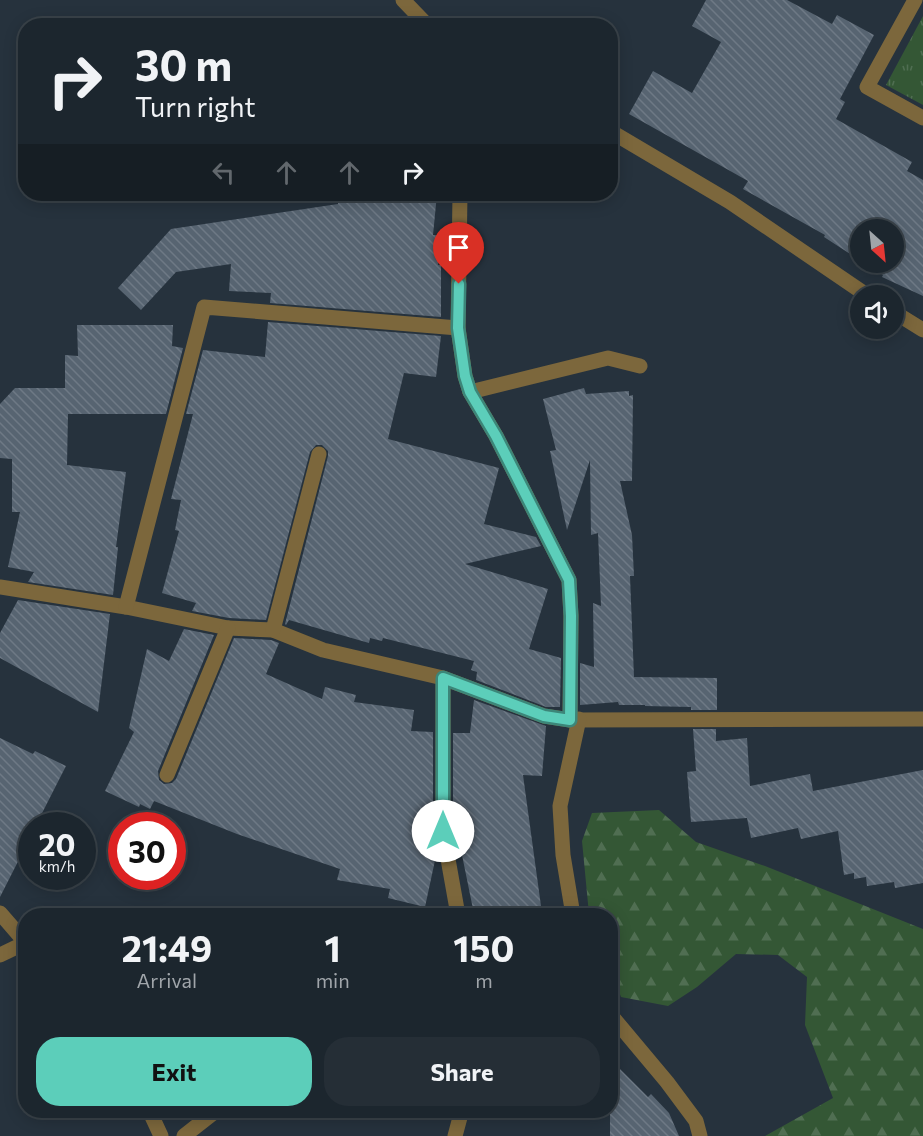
<!DOCTYPE html>
<html lang="en">
<head>
<meta charset="utf-8">
<style>
  body { margin:0; font-family:Commissioner,sans-serif; background:#252e36; color:#f1f3f6; height:100vh; display:flex; flex-direction:column; font-size:22px; white-space:nowrap }
  * { box-sizing:border-box; margin:0 }
  p { font-size:20px; color:#a0a5aa }
  .icon { flex:none; width:33px; height:33px; fill:none; stroke:currentColor; stroke-width:2; stroke-linecap:round; stroke-linejoin:round }
  .map { position:relative; flex:1; overflow:hidden }
  .details { position:absolute; left:18px; top:908px; width:600px; height:210px; display:flex; flex-direction:column; background:#1c262e; border-radius:24px; box-shadow:0 3px 15px #0003,0 0 0 2px #3a434a }
  .details>* { flex:none }
  .banner { position:absolute; left:18px; top:18px; width:600px; height:183px; border-radius:24px; box-shadow:0 3px 15px #0003,0 0 0 2px #3a434a; background:#1c262e; color:#f1f3f6; overflow:hidden }
  .needle { width:39px; rotate:153deg }
  .tools { position:absolute; left:850px; top:219px; display:grid; gap:12px }
  .tools a { display:grid; place-items:center; width:54px; height:54px; border-radius:50%; background:#1c262e; box-shadow:0 3px 15px #0003,0 0 0 2px #3a434a; font-size:30px }
  .speed { position:absolute; left:18px; top:812px; display:flex; gap:12px; font-size:30px; font-weight:700; text-align:center }
  .speed>* { display:grid; place-content:center; width:78px; height:78px; border-radius:50%; background:#1c262e; box-shadow:0 3px 15px #0003,0 0 0 2px #3a434a; line-height:1 }
  .speed small { font-size:15px; font-weight:400 }
  .speed .limit { border:9px solid #d22; background:#fff; color:#111 }
  .pin { position:absolute; display:grid; place-items:center; width:51px; height:51px; color:#fff; margin:-62px -26px; border-radius:50% 50% 50% 0; rotate:-45deg; box-shadow:0 0 6px #0007 }
  .pin .icon { rotate:45deg }
  .me { position:absolute; width:66px; margin:-33px; rotate:0deg; stroke-linejoin:round; filter:drop-shadow(0 0 4px #0008) }
  .turn { display:flex; align-items:center; gap:21px; height:126px; padding:0 18px; font-size:27px }
  .turn .icon { width:78px; height:78px; stroke-width:2.5 }
  .turn b { display:block; font-size:42px; line-height:51px }
  .lanes { display:flex; align-items:center; height:57px; padding:0 18px; background:#0003; justify-content:center; gap:30px; direction:ltr }
  .lanes .off { opacity:.35 }
  .eta { display:flex; justify-content:space-evenly; align-items:center; height:102px; text-align:center }
  .eta b { font-size:36px; font-weight:700; line-height:42px }
  .action { display:flex; gap:12px; margin-top:auto; padding:12px 18px }
  .action a { flex:1; height:69px; border-radius:24px; background:#5cceba; color:#111; font-size:24px; font-weight:700; line-height:69px; text-align:center }
  .action a+a { background:#252e36; color:#f1f3f6 }
  .map>svg:first-child { display:block }
  .grass { fill:url(#grass-tufts) }
  .forest { fill:url(#forest-firs) }
  .building { fill:url(#building-back-hatch) }
  .lines { fill:none; stroke-linecap:round; stroke-linejoin:round }
  .minor { stroke:#7c673c; stroke-width:15 }
  .route-casing { stroke:#3c8679; stroke-width:15 }
  .route { stroke:#5cceba; stroke-width:10 }
</style>
</head>
<body>
<div class="map">
<svg width="923" height="1136" viewBox="0 0 923 1136">
  <defs>
    <pattern id="grass-tufts" width="24" height="20" patternUnits="userSpaceOnUse" patternTransform="scale(1.5)"><rect width="24" height="20" fill="#345735"/><path d="M3 7l-1-3M5 7V3M7 7l1-3M15 17l-1-3M17 17v-4M19 17l1-3" fill="none" stroke="#506e52"/></pattern>
    <pattern id="forest-firs" width="22" height="20" patternUnits="userSpaceOnUse" patternTransform="scale(1.5)"><rect width="22" height="20" fill="#345735"/><path d="M5 1l3.5 6h-7zM16 11l3.5 6h-7z" fill="#506e52"/></pattern>
    <pattern id="building-back-hatch" width="6" height="6" patternUnits="userSpaceOnUse" patternTransform="scale(1.5)"><rect width="6" height="6" fill="#576471"/><path d="M-1 5l2 2M0 0l6 6M5-1l2 2" fill="none" stroke="#6e7985"/></pattern>
  </defs>
  <rect width="100%" height="100%" fill="#26323d"/>
  <polygon class="grass" points="923,16 923,105 886,85"/>
  <polygon class="forest" points="659,810 696,842 765,866 923,929 923,1136 765,1136 833,1098 805,1025 807,977 778,955 736,954 697,987 668,1006 621,997 611,970 610,915 589,914 582,841 592,813"/>
  <g class="building">
    <polygon points="706,0 787,0 832,24 837,15 874,35 840,99 845,102 836,119 912,162 907,171 923,180 923,296 882,277 883,275 863,262 894,262 894,230 861,230 861,261 824,237 825,235 743,189 748,181 629,114 653,71 692,93 721,42 692,26"/>
    <polygon points="338,194 437,194 433,235 441,235 438,265 441,265 441,317 270,303 271,293 229,291 231,264 176,272 141,310 118,288 171,229 338,204"/>
    <polygon points="268,322 441,336 436,377 404,373 388,439 499,468 484,524 536,537 541,546 465,564 548,589 529,649 561,658 560,707 546,707 476,680 477,672 471,670 474,661 383,638 382,641 370,638 369,643 289,620 286,625 285,624 328,456 328,451 322,445 316,445 310,452 266,620 229,618 192,611 196,603 162,593 179,531 175,530 181,500 171,499 193,414 186,414 203,350 265,357"/>
    <polygon points="77,325 173,325 172,346 183,348 166,414 68,414 67,465 126,472 116,547 118,547 113,595 28,582 34,572 8,567 20,512 12,512 12,459 0,458 0,404 15,388 65,388 65,355 78,356"/>
    <polygon points="584,388 586,394 629,391 629,396 633,395 632,481 620,481 632,535 634,576 630,576 634,677 717,678 717,710 691,710 691,707 645,706 645,705 619,705 618,702 580,705 580,663 594,667 593,603 601,606 598,533 591,535 590,460 567,530 550,451 556,450 543,399"/>
    <polygon points="18,600 110,614 98,712 0,658 0,633"/>
    <polygon points="184,629 214,635 158,771 159,780 164,784 172,783 176,779 234,638 271,640 279,643 266,674 322,699 325,687 356,695 354,702 414,710 411,731 433,732 433,831 437,851 425,907 388,898 390,889 337,880 340,869 237,834 154,801 150,809 140,804 139,807 105,791 134,732 129,728 147,649 169,661"/>
    <polygon points="474,700 546,726 542,776 523,775 541,906 494,915 487,915 485,906 473,909 453,811 453,733 470,733"/>
    <polygon points="693,729 716,729 716,741 747,738 750,786 810,774 813,791 923,770 923,883 895,888 894,882 867,886 866,877 854,879 854,873 844,875 838,831 801,839 798,828 751,838 747,818 691,822 687,772 696,771"/>
    <polygon points="0,738 33,754 35,751 66,766 36,825 32,825 32,834 0,897"/>
    <polygon points="610,1059 648,1097 651,1094 669,1113 679,1136 610,1136"/>
  </g>
  <g class="lines">
    <g class="minor">
      <polyline points="403,0 428,26"/>
      <polyline points="915,0 867,87 923,118"/>
      <polyline points="610,131 730,202 868,296"/>
      <polyline points="460,194 458,328 465,376 470,392 496,436 569,580 571,616 570,720"/>
      <polyline points="894,312 923,330"/>
      <polyline points="470,392 608,358 640,366"/>
      <polyline points="0,587 126,607 228,628 273,630 323,650 443,678 544,716 570,720 923,719"/>
      <polyline points="126,607 204,307 458,328"/>
      <polyline points="273,630 319,454"/>
      <polyline points="443,678 443,831 458,915"/>
      <polyline points="167,775 228,628"/>
      <polyline points="0,913 26,943"/>
      <polyline points="573,915 563,855 560,806 579,719"/>
      <polyline points="0,955 25,943"/>
      <polyline points="610,1014 667,1082 696,1121 700,1136"/>
      <polyline points="149,1110 161,1136"/>
      <polyline points="184,1136 217,1110"/>
      <polyline points="455,1136 462,1110"/>
    </g>
  </g>
  <g class="lines">
    <defs>
      <polyline id="route" points="443,831 443,678 544,716 570,720 571,616 569,580 496,436 470,392 465,376 458,328 459,284"/>
    </defs>
    <use href="#route" class="route-casing"/>
    <use href="#route" class="route"/>
  </g>
</svg>
<div class="tools">
<a><svg class="needle" viewBox="-14 -14 28 28"><path d="M0-13l5 13h-10z" fill="#e53935"/><path d="M0 13l5-13h-10z" fill="#a0a5aa"/></svg></a>
<a><svg class="icon" aria-label="sound" viewBox="0 0 24 24"><path d="M4 9h4l5-4v14l-5-4H4zM17 9q2 3 0 6"/></svg></a>
</div>
<div class="speed"><div>20<small>km/h</small></div><div class="limit">30</div></div>
<div class="pin" style="left:459px;top:284px;background:#d93025"><svg class="icon" aria-label="arrive" viewBox="0 0 24 24"><path d="M6 21V4h12l-3 4 3 4H6"/></svg></div>
<svg class="me" style="left:443px;top:831px" viewBox="-20 -20 40 40"><circle r="19" fill="#fff"/><path d="M0-13L10 11 0 6-10 11z" fill="#5cceba"/></svg>
<div class="banner">
<div class="turn"><svg class="icon" aria-label="right" viewBox="0 0 24 24"><path d="M7 20v-9h11M14 6l5 5-5 5"/></svg><div><b>30 m</b>Turn right</div></div>
<div class="lanes"><svg class="icon off" aria-label="left" viewBox="0 0 24 24"><path d="M17 20v-9H6M10 6l-5 5 5 5"/></svg><svg class="icon off" aria-label="ahead" viewBox="0 0 24 24"><path d="M12 20V5M6 11l6-6 6 6"/></svg><svg class="icon off" aria-label="ahead" viewBox="0 0 24 24"><path d="M12 20V5M6 11l6-6 6 6"/></svg><svg class="icon" aria-label="right" viewBox="0 0 24 24"><path d="M7 20v-9h11M14 6l5 5-5 5"/></svg></div>
</div>
<section class="details">
<div class="eta">
<div><b>21:49</b><p>Arrival</p></div>
<div><b>1</b><p>min</p></div>
<div><b>150</b><p>m</p></div>
</div>
<div class="action"><a>Exit</a><a>Share</a></div>
</section>
</div>
</body>
</html>
